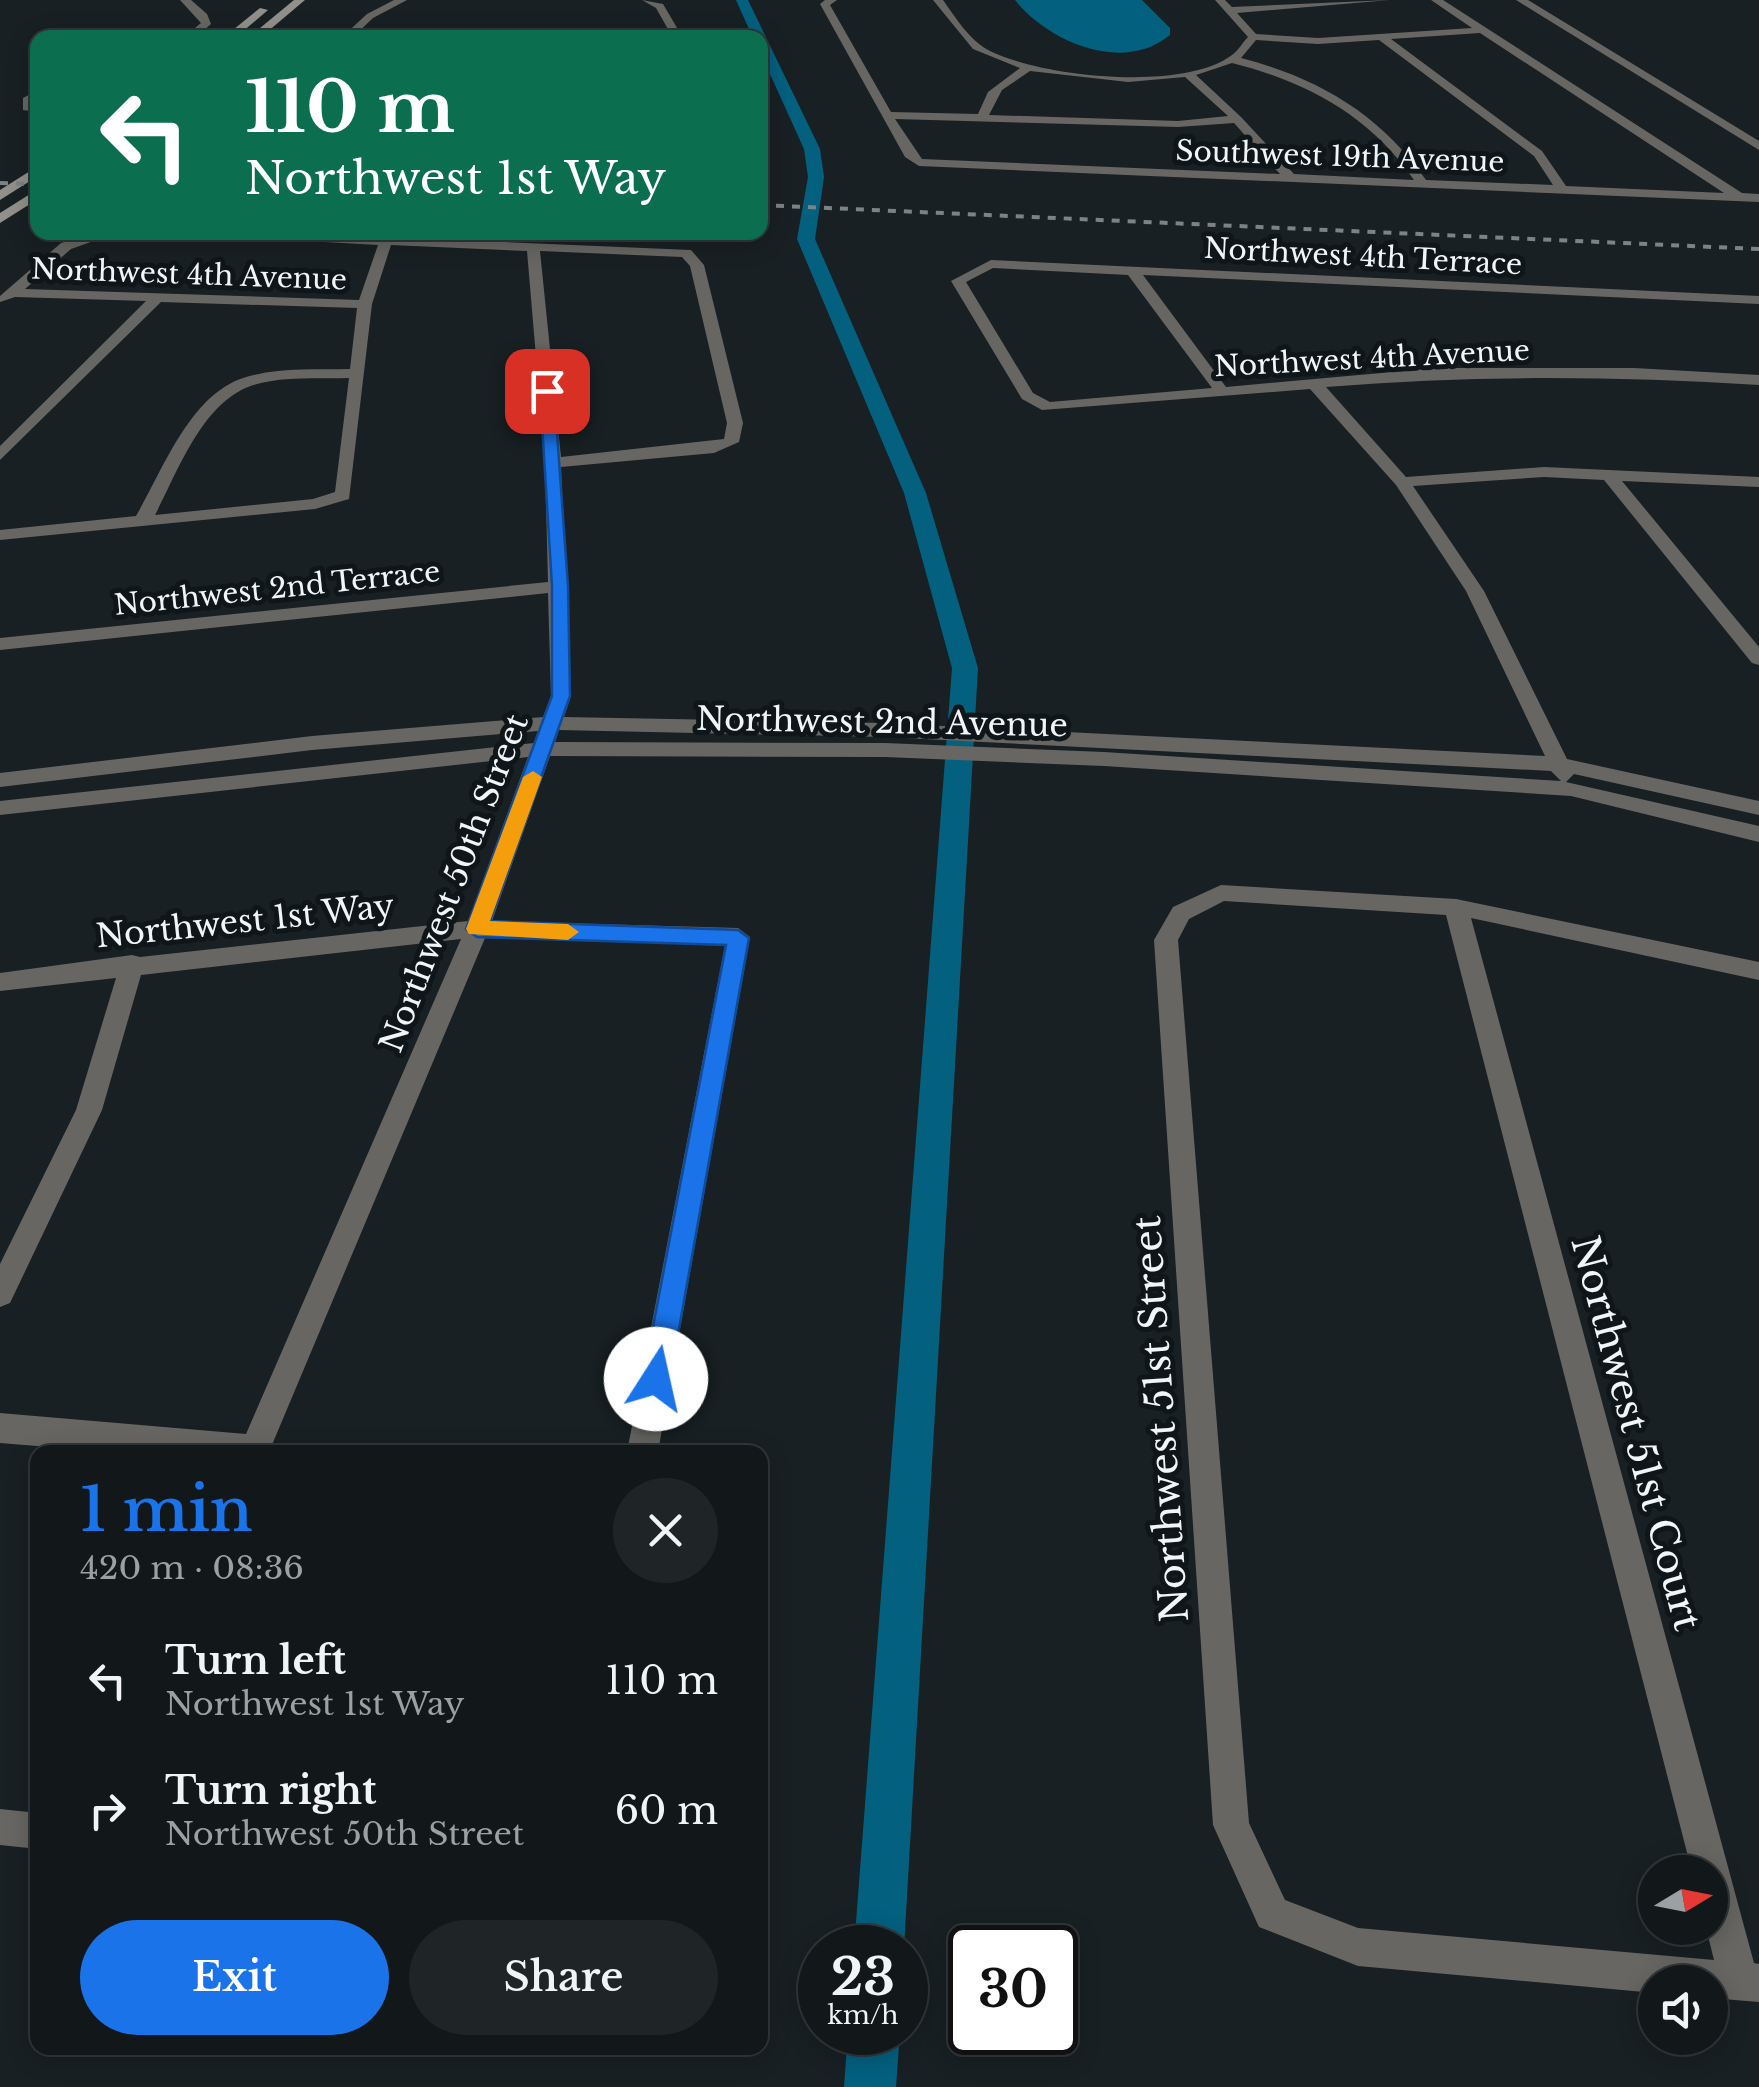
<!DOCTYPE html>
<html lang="en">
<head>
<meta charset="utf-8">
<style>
  body { margin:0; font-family:"Libre Baskerville",serif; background:#1f2527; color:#f1f3f6; height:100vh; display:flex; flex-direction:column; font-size:38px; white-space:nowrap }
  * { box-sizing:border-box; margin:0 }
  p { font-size:32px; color:#9ca0a2 }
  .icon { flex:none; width:55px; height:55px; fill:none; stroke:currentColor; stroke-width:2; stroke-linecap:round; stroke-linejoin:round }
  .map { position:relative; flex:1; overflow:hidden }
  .details { position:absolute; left:30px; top:1445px; width:738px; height:610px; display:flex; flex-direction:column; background:#12181a; border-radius:20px; box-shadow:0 5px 25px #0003,0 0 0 2px #313739 }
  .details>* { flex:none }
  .hud { position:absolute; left:30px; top:30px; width:738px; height:210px; border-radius:20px; box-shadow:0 5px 25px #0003,0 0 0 2px #313739; background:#0b6e4f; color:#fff; overflow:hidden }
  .needle { width:65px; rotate:80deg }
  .buttons { position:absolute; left:1638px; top:1855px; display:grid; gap:20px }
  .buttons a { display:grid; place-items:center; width:90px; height:90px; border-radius:50%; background:#12181a; box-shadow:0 5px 25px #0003,0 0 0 2px #313739; font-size:50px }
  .speed { position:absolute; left:798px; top:1925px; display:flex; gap:20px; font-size:50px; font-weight:700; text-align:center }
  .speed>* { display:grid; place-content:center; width:130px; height:130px; border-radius:50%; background:#12181a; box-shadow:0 5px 25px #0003,0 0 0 2px #313739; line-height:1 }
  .speed small { font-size:25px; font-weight:400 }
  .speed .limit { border:5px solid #111; border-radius:15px; background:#fff; color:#111 }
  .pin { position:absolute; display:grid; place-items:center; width:85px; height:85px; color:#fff; margin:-42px; border-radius:20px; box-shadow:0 5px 15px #0006 }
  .me { position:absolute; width:110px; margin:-55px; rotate:10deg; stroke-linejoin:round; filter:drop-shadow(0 0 8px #0008) }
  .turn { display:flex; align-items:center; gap:35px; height:210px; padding:0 50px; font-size:45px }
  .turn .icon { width:130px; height:130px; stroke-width:2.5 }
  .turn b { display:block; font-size:70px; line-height:85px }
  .round { display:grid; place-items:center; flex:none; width:105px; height:105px; border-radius:52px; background:#1f2527 }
  .summary { display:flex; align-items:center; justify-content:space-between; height:170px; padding:0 50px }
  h1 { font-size:60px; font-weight:600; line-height:75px; color:#1a73e8 }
  .cta { display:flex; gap:20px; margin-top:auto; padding:20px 50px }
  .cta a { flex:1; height:115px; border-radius:60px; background:#1a73e8; color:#fff; font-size:40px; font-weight:600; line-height:115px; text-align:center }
  .cta a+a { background:#1f2527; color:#f1f3f6 }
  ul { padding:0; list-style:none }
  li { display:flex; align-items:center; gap:30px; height:130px; padding:0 50px }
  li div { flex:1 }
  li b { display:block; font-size:38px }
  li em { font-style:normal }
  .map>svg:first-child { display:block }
  .water { fill:#03607f }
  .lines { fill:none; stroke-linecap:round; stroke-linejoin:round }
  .canal { fill:#03607f; fill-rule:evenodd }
  .minor { fill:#676663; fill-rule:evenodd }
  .secondary { fill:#91908a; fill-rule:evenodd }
  .rail { stroke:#7c8386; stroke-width:4; stroke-dasharray:8 8; stroke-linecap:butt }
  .route { fill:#1a73e8; stroke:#114b97; stroke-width:2.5 }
  .slow { fill:#f59e0b }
  .labels { text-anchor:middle; stroke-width:10; stroke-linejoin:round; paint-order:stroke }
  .far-street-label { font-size:28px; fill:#f0f5f8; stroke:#0f161a }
  .street-label { font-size:32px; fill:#f0f5f8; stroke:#0f161a }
  .near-street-label { font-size:38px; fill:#f0f5f8; stroke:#0f161a }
</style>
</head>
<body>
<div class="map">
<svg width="1759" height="2087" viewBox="0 0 1759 2087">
  <rect width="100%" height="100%" fill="#182023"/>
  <path class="water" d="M1015 0H1142L1170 28V35C1123 74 1048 42 1015 0Z"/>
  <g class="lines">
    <g class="canal">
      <polygon points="736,0 748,0 820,149 824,177 815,239 926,493 978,668 904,1948 854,1948 952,668 904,493 797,239 808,177 804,149 760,52 760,38 753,38"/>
      <polygon points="848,2032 900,2032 896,2087 844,2087"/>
    </g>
    <g class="minor">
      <polygon points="180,0 191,0 207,14 211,24 195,38 183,38 201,23"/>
      <polygon points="394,0 407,0 373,18 352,38 341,38 367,14"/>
      <polygon points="642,0 663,4 683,38 673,38 656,8"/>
      <path d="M825 0H837L830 5 891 112 978 114 988 92 1020 68 973 49 933 0H943C956 18 969 40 990 51 1043 77 1183 92 1232 55 1238 51 1243 42 1248 37L1215 0H1225L1232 7 1390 0 1237 13 1256 34 1318 38 1472 28 1431 0H1443L1742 193 1759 194V202L919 166 905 157 820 4ZM1480 33 1724 193 1566 186 1542 151 1391 39ZM1256 40 1318 44 1379 40 1534 156 1553 185 1426 180C1380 114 1318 78 1241 58ZM1232 63C1307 82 1369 115 1414 180L1294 174 1241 117 1196 75ZM1030 71 1128 82 1185 77 1228 116 1178 121 989 115 1002 90ZM895 119 1178 127 1234 123 1280 174 922 159Z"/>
      <polygon points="1516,0 1528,0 1759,141 1759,150"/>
      <polygon points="38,90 38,98 33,101 38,112 23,110 23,98"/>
      <path d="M97 232H119L71 249 25 289 359 300 378 245 147 232H266L691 250 704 265 743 423 739 442 714 453 561 467 571 696 564 717 884 723 1545 756 1466 591 1396 485 1310 389 1042 410 1022 399 951 281 991 260 1759 296V304L1143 275 1226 387 1437 368H1634L1759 375V385C1614 376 1470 375 1326 387L1406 477 1544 467 1759 477V487L1622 481 1759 647V665L1752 663 1604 480 1544 477 1413 486 1484 591 1567 759 1759 801V815L1574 774 1566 782 1759 826V842L1571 796 1104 766 885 757 550 756 492 921 738 928 750 937 658 1452H627L725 945 485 938 269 1452H111L0 1443V1413L246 1434 461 939 141 975 102 1110 10 1303 0 1307V1264L76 1110 116 978 0 991V973L132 955 140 957 468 921 528 757 0 815V801L534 743 538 731 312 750 0 787V773L312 736 543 717 551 696 548 593 0 650V638L548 582 545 463 527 251 391 245 372 304 349 499 315 509 0 540V530L136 516C162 472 189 396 243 378 277 367 315 370 350 369L357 308 161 302 0 460V446L146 301 15 297 0 302V296L61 243ZM540 251 682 257 690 266 727 423 724 439 561 457ZM993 268 1128 275 1212 388 1050 402 1033 393 966 282ZM349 378 335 492 313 499 155 515C178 472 203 398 257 384 286 376 319 379 349 378ZM559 730 884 737 1551 771 1561 781 1104 752 885 743 555 742Z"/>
      <path d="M1221 885 1456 899 1759 962V980L1471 918 1754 1963 1759 1964V2002L1710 1998V1982H1655V1993L1358 1966 1259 1927 1213 1825 1154 940 1173 907ZM1224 901 1446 915 1692 1872H1710V1928H1706L1714 1960 1358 1928 1285 1900 1249 1823 1178 940 1189 919Z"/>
      <polygon points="0,1809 38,1813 38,1849 0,1845"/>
    </g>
    <g class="secondary">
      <polygon points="294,0 305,0 260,38 248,38"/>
      <polygon points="260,8 268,10 235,38 223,38"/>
      <polygon points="38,166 38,176 0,200 0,190"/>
      <polygon points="38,189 38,199 0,223 0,213"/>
    </g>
    <g class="rail">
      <polyline points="0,183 38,184"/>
      <polyline points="760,205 1759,249"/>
    </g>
  </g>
  <polygon class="route" points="547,387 554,391 568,586 570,696 490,921 738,930 749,938 670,1379 666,1388 656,1392 647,1388 643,1379 726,945 477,937 466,929 552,696 552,586 540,391"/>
  <polygon class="slow" points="533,771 542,777 490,921 568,924 579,932 568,940 469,934 466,929 523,777"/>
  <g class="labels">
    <g class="far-street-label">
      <text transform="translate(1340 156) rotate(2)" y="10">Southwest 19th Avenue</text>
      <text transform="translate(1363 256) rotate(3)" y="10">Northwest 4th Terrace</text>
      <text transform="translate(189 274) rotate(2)" y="10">Northwest 4th Avenue</text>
      <text transform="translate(1372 358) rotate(-3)" y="10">Northwest 4th Avenue</text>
      <text transform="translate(277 588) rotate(-6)" y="10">Northwest 2nd Terrace</text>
    </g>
    <g class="street-label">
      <text transform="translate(882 722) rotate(1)" y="11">Northwest 2nd Avenue</text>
      <text transform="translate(454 883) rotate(-69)" y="11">Northwest 50th Street</text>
      <text transform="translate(245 921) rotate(-6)" y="11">Northwest 1st Way</text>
    </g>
    <g class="near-street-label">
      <text transform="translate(1161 1419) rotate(-94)" y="13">Northwest 51st Street</text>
      <text transform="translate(1636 1433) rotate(75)" y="13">Northwest 51st Court</text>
    </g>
  </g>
</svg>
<div class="buttons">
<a><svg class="needle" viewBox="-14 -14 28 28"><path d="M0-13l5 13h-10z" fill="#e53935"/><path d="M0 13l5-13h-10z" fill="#9ca0a2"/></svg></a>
<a><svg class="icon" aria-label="sound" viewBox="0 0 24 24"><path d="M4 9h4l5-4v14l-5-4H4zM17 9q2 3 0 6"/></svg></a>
</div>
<div class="speed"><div>23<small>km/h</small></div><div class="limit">30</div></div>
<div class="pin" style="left:547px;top:391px;background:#d93025"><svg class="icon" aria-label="arrive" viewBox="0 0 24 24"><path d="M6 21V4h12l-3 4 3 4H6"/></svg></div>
<svg class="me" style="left:656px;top:1379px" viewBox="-20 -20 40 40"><circle r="19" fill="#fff"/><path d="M0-13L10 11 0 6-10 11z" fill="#1a73e8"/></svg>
<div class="hud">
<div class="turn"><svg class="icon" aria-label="left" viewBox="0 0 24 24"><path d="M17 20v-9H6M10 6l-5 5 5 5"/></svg><div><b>110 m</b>Northwest 1st Way</div></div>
</div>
<section class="details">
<div class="summary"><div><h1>1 min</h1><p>420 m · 08:36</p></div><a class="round"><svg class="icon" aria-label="close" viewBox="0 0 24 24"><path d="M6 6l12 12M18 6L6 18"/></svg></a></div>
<ul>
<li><svg class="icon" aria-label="left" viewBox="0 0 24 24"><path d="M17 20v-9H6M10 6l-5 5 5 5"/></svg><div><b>Turn left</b><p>Northwest 1st Way</p></div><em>110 m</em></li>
<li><svg class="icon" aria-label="right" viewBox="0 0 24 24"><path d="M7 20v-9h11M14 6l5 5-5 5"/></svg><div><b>Turn right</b><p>Northwest 50th Street</p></div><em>60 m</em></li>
</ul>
<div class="cta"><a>Exit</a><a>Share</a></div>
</section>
</div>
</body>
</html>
